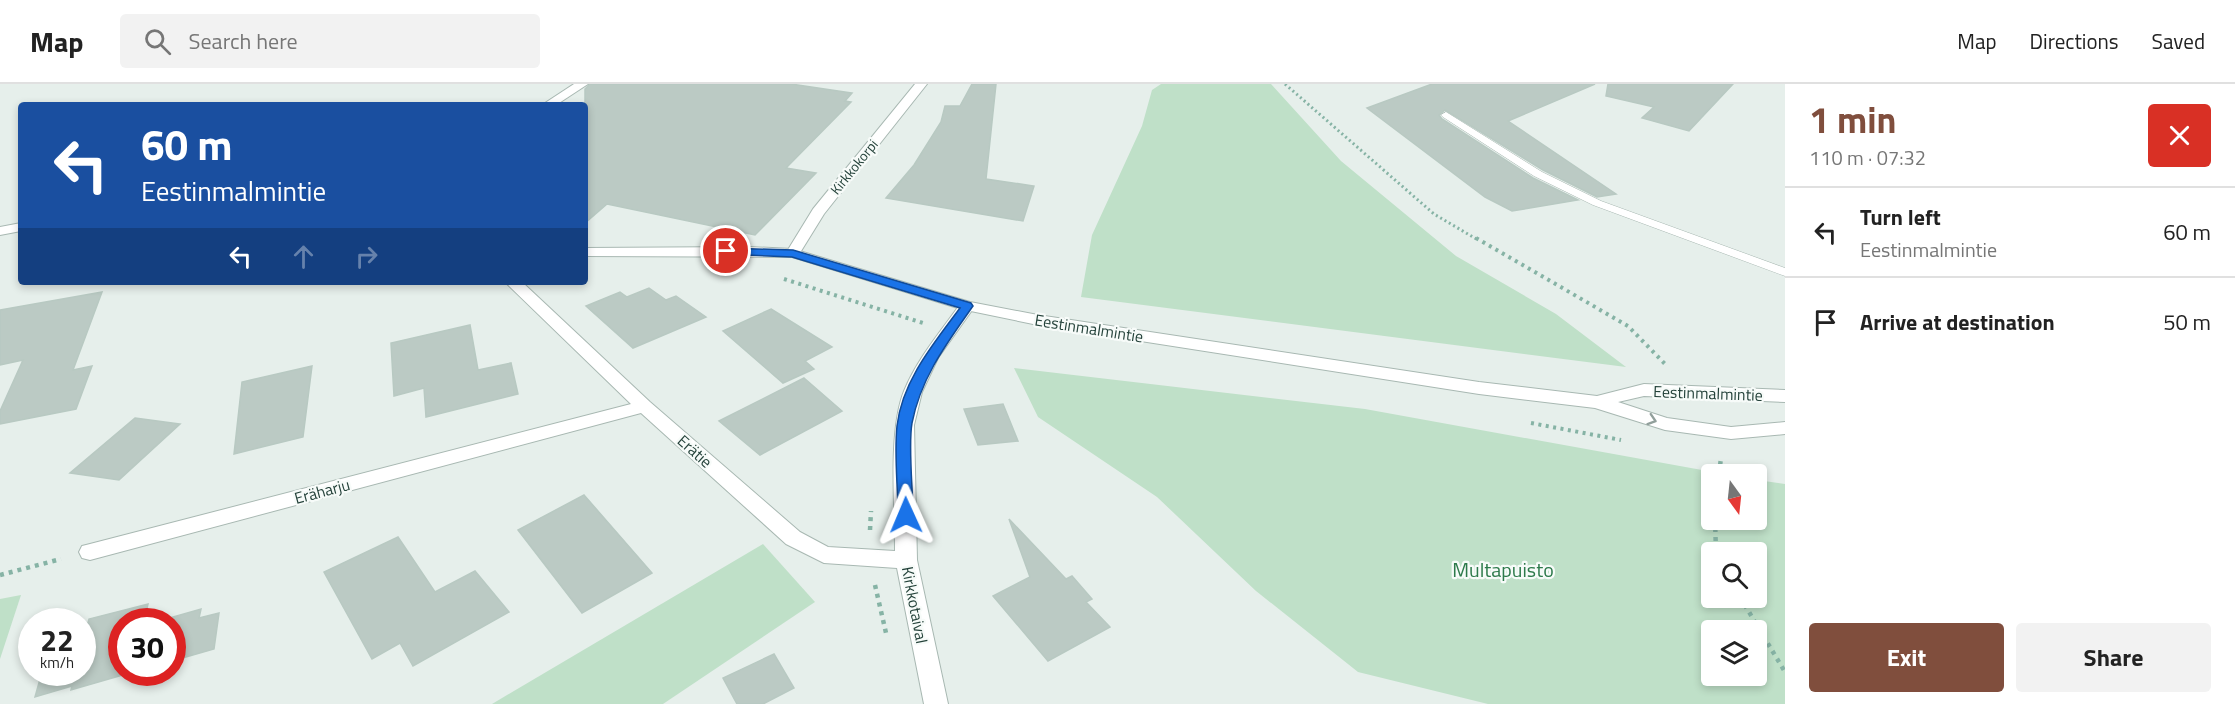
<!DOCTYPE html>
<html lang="en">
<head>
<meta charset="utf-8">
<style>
  body { margin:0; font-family:"Titillium Web",sans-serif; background:#f2f2f2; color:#222; height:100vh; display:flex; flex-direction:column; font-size:22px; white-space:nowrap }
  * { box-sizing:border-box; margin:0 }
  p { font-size:20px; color:#767676 }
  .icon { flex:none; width:33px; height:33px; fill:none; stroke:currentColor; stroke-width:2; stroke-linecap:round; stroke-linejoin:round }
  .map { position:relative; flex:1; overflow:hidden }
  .side { display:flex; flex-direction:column; background:#fff; width:450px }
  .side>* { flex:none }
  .banner { position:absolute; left:18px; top:18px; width:570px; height:183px; border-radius:6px; box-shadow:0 3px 9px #0003; background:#1a4fa0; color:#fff; overflow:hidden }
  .needle { width:39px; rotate:165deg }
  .tools { position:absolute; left:1701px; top:380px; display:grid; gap:12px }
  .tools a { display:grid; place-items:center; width:66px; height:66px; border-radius:6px; background:#fff; box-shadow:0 3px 9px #0003; font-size:30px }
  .speed { position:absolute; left:18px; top:524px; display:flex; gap:12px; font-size:30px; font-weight:700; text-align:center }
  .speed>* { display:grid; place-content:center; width:78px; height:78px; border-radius:50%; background:#fff; box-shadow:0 3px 9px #0003; line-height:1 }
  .speed small { font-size:15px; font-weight:400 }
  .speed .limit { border:9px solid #d22; background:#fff; color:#111 }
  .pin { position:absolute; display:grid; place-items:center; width:51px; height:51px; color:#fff; margin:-26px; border:3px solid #fff; border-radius:50%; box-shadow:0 2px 6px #0007 }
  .me { position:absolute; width:66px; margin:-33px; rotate:359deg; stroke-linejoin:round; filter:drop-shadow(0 0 4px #0008) }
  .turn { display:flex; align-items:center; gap:21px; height:126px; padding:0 24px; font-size:27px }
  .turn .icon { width:78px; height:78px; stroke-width:2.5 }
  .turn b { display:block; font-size:42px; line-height:51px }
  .lanes { display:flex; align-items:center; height:57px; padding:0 24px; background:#0003; justify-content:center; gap:30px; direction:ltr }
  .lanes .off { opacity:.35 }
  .round { display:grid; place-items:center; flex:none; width:63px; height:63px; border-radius:6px; background:#f2f2f2 }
  .headline { display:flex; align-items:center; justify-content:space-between; height:102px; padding:0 24px }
  h1 { font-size:36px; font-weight:700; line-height:45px; color:#804e3d }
  .action { display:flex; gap:12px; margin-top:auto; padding:12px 24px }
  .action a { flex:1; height:69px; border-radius:6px; background:#804e3d; color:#fff; font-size:24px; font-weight:700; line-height:69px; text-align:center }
  .action a+a { background:#f2f2f2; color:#222 }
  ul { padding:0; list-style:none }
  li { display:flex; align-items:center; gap:18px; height:90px; padding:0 24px; border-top:2px solid #e0e0e0 }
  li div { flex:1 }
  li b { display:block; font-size:22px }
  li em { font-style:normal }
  header { display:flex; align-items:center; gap:36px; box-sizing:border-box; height:84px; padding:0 30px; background:#fff; border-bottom:2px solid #e0e0e0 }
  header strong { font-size:28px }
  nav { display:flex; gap:33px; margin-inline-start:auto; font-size:21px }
  .search { width:420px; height:54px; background:#f2f2f2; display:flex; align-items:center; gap:15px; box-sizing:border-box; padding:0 21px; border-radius:6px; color:#767676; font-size:22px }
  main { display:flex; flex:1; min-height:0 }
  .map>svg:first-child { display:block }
  .green { fill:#bfe0c8; fill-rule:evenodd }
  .building { fill:#bbcac4; stroke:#b8c9c2; stroke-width:1.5 }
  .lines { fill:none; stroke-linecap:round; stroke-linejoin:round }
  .service-casing { stroke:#a8b8b2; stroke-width:1 }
  .minor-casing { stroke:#a8b8b2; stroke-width:2 }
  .tertiary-casing { stroke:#a8b8b2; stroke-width:2 }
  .path-far2 { stroke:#86b3a5; stroke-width:3; stroke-dasharray:2 3; stroke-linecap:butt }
  .path-far1 { stroke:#86b3a5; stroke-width:4; stroke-dasharray:3 4.5; stroke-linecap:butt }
  .path { stroke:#86b3a5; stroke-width:4.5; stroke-dasharray:4 5; stroke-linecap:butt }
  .service { fill:#fff; fill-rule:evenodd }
  .minor { fill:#fff; fill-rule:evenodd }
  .tertiary { fill:#fff; fill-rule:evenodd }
  .oneway { stroke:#92a09c }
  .route { fill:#1a73e8; stroke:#114b97; stroke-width:1.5 }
  .labels { text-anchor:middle; stroke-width:4.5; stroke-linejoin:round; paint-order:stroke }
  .far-street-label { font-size:14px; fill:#24423a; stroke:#f7fbf9 }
  .street-label { font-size:16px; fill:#24423a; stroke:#f7fbf9 }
  .near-park-label { font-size:20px; fill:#2d7a4b; stroke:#f7fbf9 }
</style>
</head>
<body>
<header>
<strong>Map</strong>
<div class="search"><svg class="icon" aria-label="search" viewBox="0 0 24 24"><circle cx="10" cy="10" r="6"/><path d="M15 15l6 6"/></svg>Search here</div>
<nav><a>Map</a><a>Directions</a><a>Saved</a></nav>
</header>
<main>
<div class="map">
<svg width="1785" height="620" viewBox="0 0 1785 620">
  <rect width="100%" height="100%" fill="#e6efeb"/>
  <g class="green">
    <polygon points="1161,0 1271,0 1341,77 1456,172 1556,230 1626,283 1081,213 1092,151 1142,42 1152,6"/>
    <path d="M1014 284 1365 325 1724 390H1712V435H1756L1757 396 1785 400V620H1488L1358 588 1256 507 1157 413 1038 333ZM1712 468H1756V513H1712ZM1712 546H1756V591H1712Z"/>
    <polygon points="763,460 815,518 663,620 492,620"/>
    <polygon points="21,511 0,575 0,515"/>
  </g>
  <g class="building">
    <polygon points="590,0 791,0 852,9 845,17 851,18 786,84 816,89 755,151 607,120 585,139 585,5"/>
    <polygon points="972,0 996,0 986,95 1034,102 1023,137 886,114 914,81 941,38 945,22 960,22"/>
    <polygon points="1432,0 1595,0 1508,37 1616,110 1597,113 1543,86 1445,26 1439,31 1442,35 1533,94 1578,116 1512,127 1485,113 1367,24"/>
    <polygon points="1608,0 1733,0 1689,47 1642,34 1654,23 1606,12"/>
    <polygon points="649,204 666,216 676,212 706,233 633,264 586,222 620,208 627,213"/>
    <polygon points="102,208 73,286 92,282 76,325 0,340 0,327 23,276 0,281 0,226"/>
    <polygon points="771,225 832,263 805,277 814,285 783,299 723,247"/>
    <polygon points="470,241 478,286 511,279 518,310 426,333 424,304 394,312 391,259"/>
    <polygon points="312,282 303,353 234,370 242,298"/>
    <polygon points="804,294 842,327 760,371 719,337"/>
    <polygon points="1003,320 1018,357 978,361 964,325"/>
    <polygon points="135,334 180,340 119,396 70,389"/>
    <polygon points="584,411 652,489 582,529 518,446"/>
    <polygon points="1009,435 1066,495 1072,492 1092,515 1086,518 1110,543 1048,577 993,512 1030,493"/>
    <polygon points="398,453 435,508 475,487 509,528 413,582 400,559 372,575 324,488"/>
    <polygon points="148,520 144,537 122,537 122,588 133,588 71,606 72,602 35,613 42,588 82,588 82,559 89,535"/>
    <polygon points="201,525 199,534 219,529 214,565 172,577 172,537 159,537"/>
    <polygon points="774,570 794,604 763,620 737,620 723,594"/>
  </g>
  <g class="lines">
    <defs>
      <polygon id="service" points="1446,28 1542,88 1601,117 1785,184 1785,192 1593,121 1534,92 1443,33 1441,31"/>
      <g id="minor">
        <polygon points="574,0 588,0 556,21 542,21"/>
        <polygon points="915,0 927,0 824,130 798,172 788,172 786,169 813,125"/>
        <path d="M505 198H522L650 318 800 448 828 463 895 467C895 422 888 347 904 307 917 275 941 247 961 219H973L975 222 938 274 922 308 914 341 917 476 948 620H924L897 484 824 479 786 460 641 329 90 476 82 474 79 468 82 462 90 460 631 320Z"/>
      </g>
      <g id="tertiary">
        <polygon points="21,139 21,147 0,151 0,143"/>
        <polygon points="749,163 793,165 970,218 1038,231 1479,298 1597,312 1644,300 1785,306 1785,318 1644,312 1618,318 1667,334 1731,343 1785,338 1785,350 1731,355 1665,346 1595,324 1479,310 1038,241 961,225 792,173 585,172 585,164"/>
      </g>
    </defs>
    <use href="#service" class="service-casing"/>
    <use href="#minor" class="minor-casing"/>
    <use href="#tertiary" class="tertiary-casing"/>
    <polyline class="path-far2" points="1285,0 1434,130 1478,156"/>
    <g class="path-far1">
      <polyline points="1476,154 1628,242 1666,281"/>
      <polyline points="784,195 923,239"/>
      <polyline points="1531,339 1621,356"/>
    </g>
    <g class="path">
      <polyline points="1719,390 1721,374"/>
      <polyline points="1715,435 1716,468"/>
      <polyline points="870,446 871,427"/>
      <polyline points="0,491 61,475"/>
      <polyline points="875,501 886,549"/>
      <polyline points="1740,513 1785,588"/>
    </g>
    <use href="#service" class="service"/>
    <use href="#minor" class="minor"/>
    <use href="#tertiary" class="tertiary"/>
  </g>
  <defs><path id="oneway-chevron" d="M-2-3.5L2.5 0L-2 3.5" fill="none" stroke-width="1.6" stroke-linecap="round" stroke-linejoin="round" transform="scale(1.5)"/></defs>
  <use class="oneway" href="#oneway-chevron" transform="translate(1652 336) rotate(18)"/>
  <path class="route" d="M726 164 793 166 971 219 973 222C947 259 921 293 912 339 908 362 913 406 913 431L911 435H900L898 431C898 402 894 371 897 342 902 297 934 259 960 224L792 173 722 170 721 167Z"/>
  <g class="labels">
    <g class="far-street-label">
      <text transform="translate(854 83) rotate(-51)" y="5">Kirkkokorpi</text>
    </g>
    <g class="street-label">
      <text transform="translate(1089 244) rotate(9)" y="6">Eestinmalmintie</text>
      <text transform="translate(1708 309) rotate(2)" y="6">Eestinmalmintie</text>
      <text transform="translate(695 367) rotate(42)" y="6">Erätie</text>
      <text transform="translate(322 407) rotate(-15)" y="6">Eräharju</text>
      <text transform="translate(915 521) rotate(79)" y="6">Kirkkotaival</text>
    </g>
    <g class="near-park-label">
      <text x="1503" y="493">Multapuisto</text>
    </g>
  </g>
</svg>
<div class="tools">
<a><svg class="needle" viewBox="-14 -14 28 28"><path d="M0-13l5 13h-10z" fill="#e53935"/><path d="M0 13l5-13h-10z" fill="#767676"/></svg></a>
<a><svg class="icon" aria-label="search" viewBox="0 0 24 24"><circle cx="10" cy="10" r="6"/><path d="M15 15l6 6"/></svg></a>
<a><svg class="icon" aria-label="layers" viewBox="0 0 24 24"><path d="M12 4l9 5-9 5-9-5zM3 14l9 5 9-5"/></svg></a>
</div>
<div class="speed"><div>22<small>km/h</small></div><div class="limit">30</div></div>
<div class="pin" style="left:726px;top:167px;background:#d93025"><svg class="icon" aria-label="arrive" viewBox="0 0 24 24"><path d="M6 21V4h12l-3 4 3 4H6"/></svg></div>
<svg class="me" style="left:906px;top:431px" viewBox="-20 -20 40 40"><path d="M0-17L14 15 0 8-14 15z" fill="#1a73e8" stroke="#fff" stroke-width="4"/></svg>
<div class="banner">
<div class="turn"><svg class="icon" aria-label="left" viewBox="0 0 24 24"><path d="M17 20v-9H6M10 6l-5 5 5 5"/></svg><div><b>60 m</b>Eestinmalmintie</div></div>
<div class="lanes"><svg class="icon" aria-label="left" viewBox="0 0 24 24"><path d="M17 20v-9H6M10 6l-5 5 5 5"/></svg><svg class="icon off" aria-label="ahead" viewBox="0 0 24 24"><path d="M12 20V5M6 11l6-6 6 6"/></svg><svg class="icon off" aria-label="right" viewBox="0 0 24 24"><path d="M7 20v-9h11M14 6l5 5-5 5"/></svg></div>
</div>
</div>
<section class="side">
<div class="headline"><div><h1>1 min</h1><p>110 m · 07:32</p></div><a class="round" style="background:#d93025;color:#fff"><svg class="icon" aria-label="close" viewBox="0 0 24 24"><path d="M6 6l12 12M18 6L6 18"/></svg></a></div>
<ul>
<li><svg class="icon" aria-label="left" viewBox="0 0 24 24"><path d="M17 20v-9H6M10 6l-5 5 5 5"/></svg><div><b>Turn left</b><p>Eestinmalmintie</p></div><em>60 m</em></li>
<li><svg class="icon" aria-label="arrive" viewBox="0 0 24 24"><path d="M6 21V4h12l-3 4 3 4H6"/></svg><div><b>Arrive at destination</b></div><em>50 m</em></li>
</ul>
<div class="action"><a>Exit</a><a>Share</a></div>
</section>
</main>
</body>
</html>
